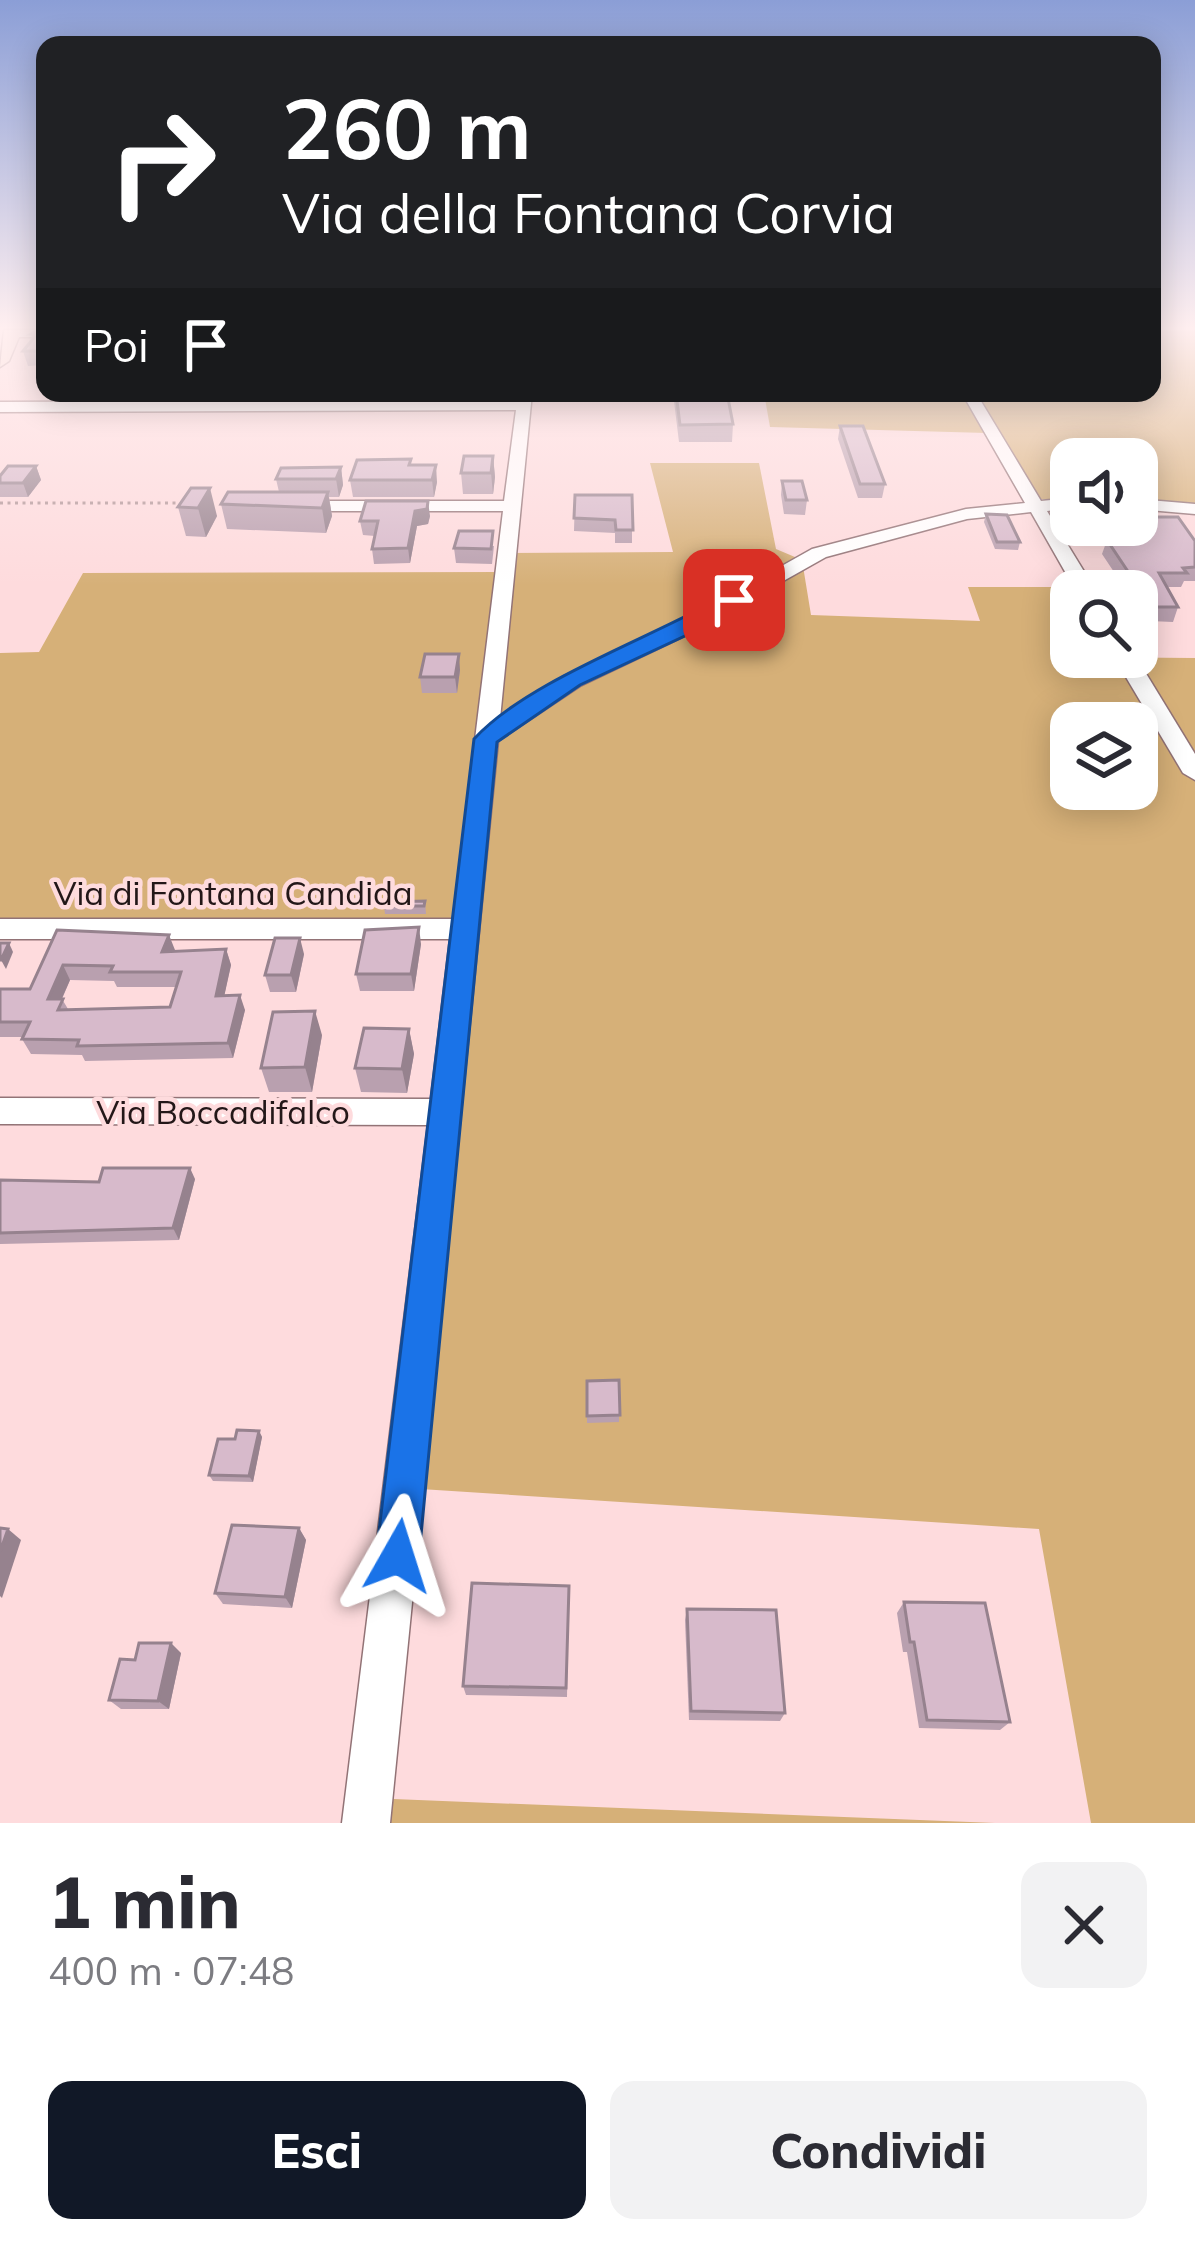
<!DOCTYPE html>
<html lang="it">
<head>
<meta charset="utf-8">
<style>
  body { margin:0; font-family:Mulish,sans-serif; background:#f2f2f3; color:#2b2b33; height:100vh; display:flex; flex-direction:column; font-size:45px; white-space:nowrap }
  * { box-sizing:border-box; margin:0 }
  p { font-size:39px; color:#7c7c81 }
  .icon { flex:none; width:66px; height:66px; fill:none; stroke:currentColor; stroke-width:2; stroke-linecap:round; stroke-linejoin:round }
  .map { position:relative; height:1823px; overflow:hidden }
  .side { display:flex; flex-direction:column; background:#fff; flex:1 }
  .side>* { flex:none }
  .top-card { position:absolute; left:36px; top:36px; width:1125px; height:366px; border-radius:24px; box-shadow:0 6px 30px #0003; background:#202124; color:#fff; overflow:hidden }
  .fabs { position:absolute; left:1050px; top:438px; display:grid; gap:24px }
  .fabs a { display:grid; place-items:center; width:108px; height:108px; border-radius:24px; background:#fff; box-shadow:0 6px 30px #0003; font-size:60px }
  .pin { position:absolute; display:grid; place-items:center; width:102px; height:102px; color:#fff; margin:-51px; border-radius:24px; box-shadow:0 6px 18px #0006 }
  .me { position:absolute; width:132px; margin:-66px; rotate:6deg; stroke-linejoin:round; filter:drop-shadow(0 0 9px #0008) }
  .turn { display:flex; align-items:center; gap:42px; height:252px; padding:0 48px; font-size:54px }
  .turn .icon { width:156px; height:156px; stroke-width:2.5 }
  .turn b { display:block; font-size:84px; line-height:102px }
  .then { display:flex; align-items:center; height:114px; padding:0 48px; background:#0003; gap:24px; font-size:45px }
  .round { display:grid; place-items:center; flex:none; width:126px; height:126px; border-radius:24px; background:#f2f2f3 }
  .overview { display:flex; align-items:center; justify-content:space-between; height:204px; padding:0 48px }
  h1 { font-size:72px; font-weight:800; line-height:90px }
  .button { display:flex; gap:24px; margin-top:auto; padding:24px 48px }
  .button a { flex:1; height:138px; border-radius:24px; background:#111827; color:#fff; font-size:48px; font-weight:800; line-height:138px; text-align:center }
  .button a+a { background:#f2f2f3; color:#2b2b33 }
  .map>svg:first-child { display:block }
  .green { fill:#d6b078; fill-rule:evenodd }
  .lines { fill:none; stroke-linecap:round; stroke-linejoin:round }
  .street-casing { stroke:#927376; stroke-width:3 }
  .secondary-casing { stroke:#927376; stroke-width:3 }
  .path { stroke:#af9496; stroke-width:3; stroke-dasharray:3 4.5; stroke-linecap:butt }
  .street { fill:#fff; fill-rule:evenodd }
  .secondary { fill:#f6dcd1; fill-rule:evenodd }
  .wall { fill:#b9a0af; fill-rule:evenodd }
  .shaded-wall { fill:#96828e }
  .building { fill:#d7bacb; stroke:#96828e; stroke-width:3; fill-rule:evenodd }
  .route { fill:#1a73e8; stroke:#114b97; stroke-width:3 }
  .labels { text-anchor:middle; stroke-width:9; stroke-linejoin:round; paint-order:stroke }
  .street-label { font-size:33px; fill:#231718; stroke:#fedbdd }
</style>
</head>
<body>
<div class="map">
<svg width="1195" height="1823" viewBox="0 0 1195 1823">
  <rect width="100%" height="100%" fill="#fedbdd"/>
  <g class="green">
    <polygon points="1152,330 1195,330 1195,506 1137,499 1137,459 1071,459 1071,500 1039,499 975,393 1152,393"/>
    <polygon points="764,393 963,393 987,433 770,427"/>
    <path d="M650 463H759L776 549 802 560 811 615 980 621 968 587H1083L1086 591H1071V657L1195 658V1823H1091L1039 1529 405 1488 465 930 0 929V653L39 652 83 573 504 572 507 553 673 552ZM1071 723H1137V789H1071Z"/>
    <polygon points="369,1798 995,1823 366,1823"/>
  </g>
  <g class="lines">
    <defs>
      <g id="street">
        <polygon points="6,330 45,330 45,337 11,337"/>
        <polygon points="518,393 532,393 500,719 564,676 675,626 812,549 966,509 1025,503 962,393 976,393 1041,501 1071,498 1071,508 1047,511 1096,591 1076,591 1031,512 967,519 826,557 689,634 580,686 498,741 390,1823 342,1823 428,1125 0,1124 0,1098 431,1099 450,939 0,939 0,919 453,919 503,511 295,511 286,506 295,501 504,501 516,410 0,412 0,402 517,400"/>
        <polygon points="1137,499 1195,504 1195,514 1137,509"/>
        <polygon points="1114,657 1136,657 1195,754 1195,780 1183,773"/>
      </g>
      <polygon id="secondary" points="4,330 22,330 9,361 0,367"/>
    </defs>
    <use href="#street" class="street-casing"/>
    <use href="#secondary" class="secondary-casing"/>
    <polyline class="path" points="0,503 183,503"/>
    <use href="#street" class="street"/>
    <use href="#secondary" class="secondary"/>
  </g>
  <g class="wall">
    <polygon points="45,330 45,365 28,366 23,351 32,340 31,334"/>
    <polygon points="85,393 119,393 117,397 86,397"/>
    <polygon points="535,393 607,393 607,395 536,396"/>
    <polygon points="673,393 746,393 727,394 733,424 732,442 679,442"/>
    <polygon points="840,426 885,484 882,498 858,498 838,439"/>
    <polygon points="493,456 495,477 493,494 463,494 461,473"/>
    <polygon points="411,465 437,482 434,497 353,497 350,480"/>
    <polygon points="36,466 41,480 28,497 0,497 0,476"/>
    <polygon points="341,467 343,485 339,497 329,497 332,516 326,533 227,529 221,504 279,492 276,479"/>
    <polygon points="782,481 807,500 805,515 784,514 781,495"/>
    <polygon points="191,488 217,516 206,537 186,536 178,507"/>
    <polygon points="575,495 632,495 632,543 615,543 615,533 574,531"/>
    <polygon points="986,514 1020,542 1018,550 995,549 984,522"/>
    <polygon points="430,516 428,524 417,526 410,563 374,564 372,549 375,536 363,535 360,521"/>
    <polygon points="1126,525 1137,525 1195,541 1195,581 1184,581 1181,587 1167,587 1178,607 1173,622 1150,621 1137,596 1137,591 1134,591 1132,587 1124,587 1102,554 1107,540 1128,540 1124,530"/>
    <polygon points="494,546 492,564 456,563 454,548"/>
    <polygon points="460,670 457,693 422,693 420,677"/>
    <polygon points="425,901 426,914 385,914 384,906"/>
    <path d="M57 930 169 935 174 951 226 949 231 965 224 996 245 1010 233 1058 85 1061 82 1055 31 1054 22 1039 23 1037H0V989H30ZM70 980 114 981 117 987H176L170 1007 68 1009 62 999Z"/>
    <polygon points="421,944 414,991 360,991 356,974"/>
    <polygon points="304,954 296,992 270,992 265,975"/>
    <polygon points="409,1029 414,1054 407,1093 361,1092 355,1068"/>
    <polygon points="322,1035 312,1092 269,1092 261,1068"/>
    <polygon points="195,1179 179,1240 0,1244 0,1180 99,1182"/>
    <polygon points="619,1380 619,1422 587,1423 587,1381"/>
    <polygon points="259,1431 262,1437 253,1482 213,1481 209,1475 235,1439"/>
    <polygon points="299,1528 306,1540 292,1608 223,1604 215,1593"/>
    <polygon points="569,1586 567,1697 466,1695 463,1686"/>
    <polygon points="904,1602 1010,1722 1000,1730 919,1728 907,1652 903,1652 897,1613"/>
    <polygon points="687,1609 785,1713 780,1721 689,1720 685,1620"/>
    <polygon points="181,1653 169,1709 121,1709 109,1700"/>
  </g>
  <g class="shaded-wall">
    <polygon points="493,456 495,477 493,494 491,473"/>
    <polygon points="436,465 437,482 434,497 432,480"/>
    <polygon points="36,466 41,480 28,497 23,483"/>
    <polygon points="341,467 343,485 339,497 336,479"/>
    <polygon points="210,488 217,516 206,537 198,508"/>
    <polygon points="328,492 332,516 326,533 322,508"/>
    <polygon points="428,501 430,516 428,524 417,526 410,563 408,548 415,511"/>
    <polygon points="459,654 460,670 457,693 455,677"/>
    <polygon points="419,927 421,944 414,991 411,974"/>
    <polygon points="169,935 175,950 168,967 162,952"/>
    <polygon points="300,938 304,954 296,992 291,975"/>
    <polygon points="9,943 13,952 6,969 1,960"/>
    <polygon points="226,949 231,965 221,1011 216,996"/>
    <polygon points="63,965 70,980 55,1014 48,999"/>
    <polygon points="240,995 245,1010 233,1058 228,1043"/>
    <polygon points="315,1011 322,1035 312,1092 305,1067"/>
    <polygon points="409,1029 414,1054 407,1093 402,1069"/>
    <polygon points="190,1168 195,1179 179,1240 173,1228"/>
    <polygon points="259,1431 262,1437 253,1482 249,1476"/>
    <polygon points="299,1528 306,1540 292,1608 285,1597"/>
    <polygon points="8,1529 21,1540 2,1598 0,1596 0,1552"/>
    <polygon points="171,1643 181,1653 169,1709 158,1701"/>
  </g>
  <g class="building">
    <polygon points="38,330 45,330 45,351 23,351 37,334 31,334"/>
    <polygon points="676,393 727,393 733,424 680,425"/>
    <polygon points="840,426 863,426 885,484 860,484"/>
    <polygon points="464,456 493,456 491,473 461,473"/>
    <polygon points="411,459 409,465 436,465 432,480 350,480 357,460"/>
    <polygon points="8,466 36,466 23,483 0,483 0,476"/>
    <polygon points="341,467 336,479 276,479 281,468"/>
    <polygon points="782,481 802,481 807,500 786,500"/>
    <polygon points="191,488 210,488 198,508 178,507"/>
    <polygon points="228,492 328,492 322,508 221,504"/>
    <polygon points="575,495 632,495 633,530 616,530 615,520 574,518"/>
    <polygon points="366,501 428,501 427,509 415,511 408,548 372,549 378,521 360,521"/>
    <polygon points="986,514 1007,515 1020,542 997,542"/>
    <polygon points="1137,517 1178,517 1195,541 1195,567 1183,568 1187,573 1159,573 1178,607 1156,607 1138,573 1129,573 1107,540 1140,540 1133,525 1137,525"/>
    <polygon points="459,531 493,531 491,549 454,548"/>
    <polygon points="425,654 459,654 455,677 420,677"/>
    <polygon points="425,901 424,906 384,906 384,902"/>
    <polygon points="419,927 411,974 356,974 365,930"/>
    <path d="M57 930 169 935 162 952 226 949 216 996 240 995 228 1043 77 1046 79 1040 22 1039 30 1022H0V989H30ZM63 965 113 966 110 972H181L170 1007 58 1010 63 999H48Z"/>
    <polygon points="275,938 300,938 291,975 265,975"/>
    <polygon points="0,943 9,943 1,960 0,960"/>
    <polygon points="315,1011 305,1067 261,1068 273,1012"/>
    <polygon points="364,1028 409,1029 402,1069 355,1068"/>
    <polygon points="103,1168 190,1168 173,1228 0,1233 0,1180 99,1182"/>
    <polygon points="619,1380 620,1415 587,1416 587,1381"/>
    <polygon points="237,1430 259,1431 249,1476 209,1475 218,1439 235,1439"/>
    <polygon points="232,1525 299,1528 285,1597 215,1593"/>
    <polygon points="0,1528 8,1529 0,1552"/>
    <polygon points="472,1583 569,1586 566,1688 463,1686"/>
    <polygon points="904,1602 985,1603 1010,1722 927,1720 914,1642 910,1642"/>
    <polygon points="687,1609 776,1610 785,1713 691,1711"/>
    <polygon points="139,1643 171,1643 158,1701 109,1700 120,1659 135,1660"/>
  </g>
  <linearGradient id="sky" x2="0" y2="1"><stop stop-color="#8b9ed6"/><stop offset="0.56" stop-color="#ffeff0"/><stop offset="1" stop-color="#ffeff0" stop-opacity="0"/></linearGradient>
  <rect width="1195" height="585" fill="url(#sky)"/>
  <path class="route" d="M726 595 743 600 689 634 580 685 497 742 419 1556 413 1571 398 1577 382 1571 376 1556 474 739C528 680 654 637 726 595Z"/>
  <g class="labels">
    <g class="street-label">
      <text x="233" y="905">Via di Fontana Candida</text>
      <text x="223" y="1124">Via Boccadifalco</text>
    </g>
  </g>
</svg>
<div class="fabs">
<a><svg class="icon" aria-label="sound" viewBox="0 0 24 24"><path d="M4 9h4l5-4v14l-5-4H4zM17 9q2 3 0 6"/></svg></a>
<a><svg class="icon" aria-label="search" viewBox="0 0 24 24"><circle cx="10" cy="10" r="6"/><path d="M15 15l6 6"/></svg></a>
<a><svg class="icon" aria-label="layers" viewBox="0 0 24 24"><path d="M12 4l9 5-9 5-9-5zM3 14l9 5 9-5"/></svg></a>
</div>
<div class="pin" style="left:734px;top:600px;background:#d93025"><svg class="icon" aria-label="arrive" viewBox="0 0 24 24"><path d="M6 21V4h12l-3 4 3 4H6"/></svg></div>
<svg class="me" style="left:398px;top:1556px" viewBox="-20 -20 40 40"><path d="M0-17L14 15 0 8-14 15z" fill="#1a73e8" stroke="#fff" stroke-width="4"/></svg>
<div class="top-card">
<div class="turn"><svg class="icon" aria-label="right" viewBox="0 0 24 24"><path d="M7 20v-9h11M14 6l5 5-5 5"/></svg><div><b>260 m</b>Via della Fontana Corvia</div></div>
<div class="then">Poi<svg class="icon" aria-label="arrive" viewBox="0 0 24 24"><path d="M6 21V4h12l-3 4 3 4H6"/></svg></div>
</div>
</div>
<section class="side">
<div class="overview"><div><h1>1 min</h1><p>400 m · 07:48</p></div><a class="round"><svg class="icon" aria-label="close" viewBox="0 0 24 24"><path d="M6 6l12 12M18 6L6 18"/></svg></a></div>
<div class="button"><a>Esci</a><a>Condividi</a></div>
</section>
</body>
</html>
